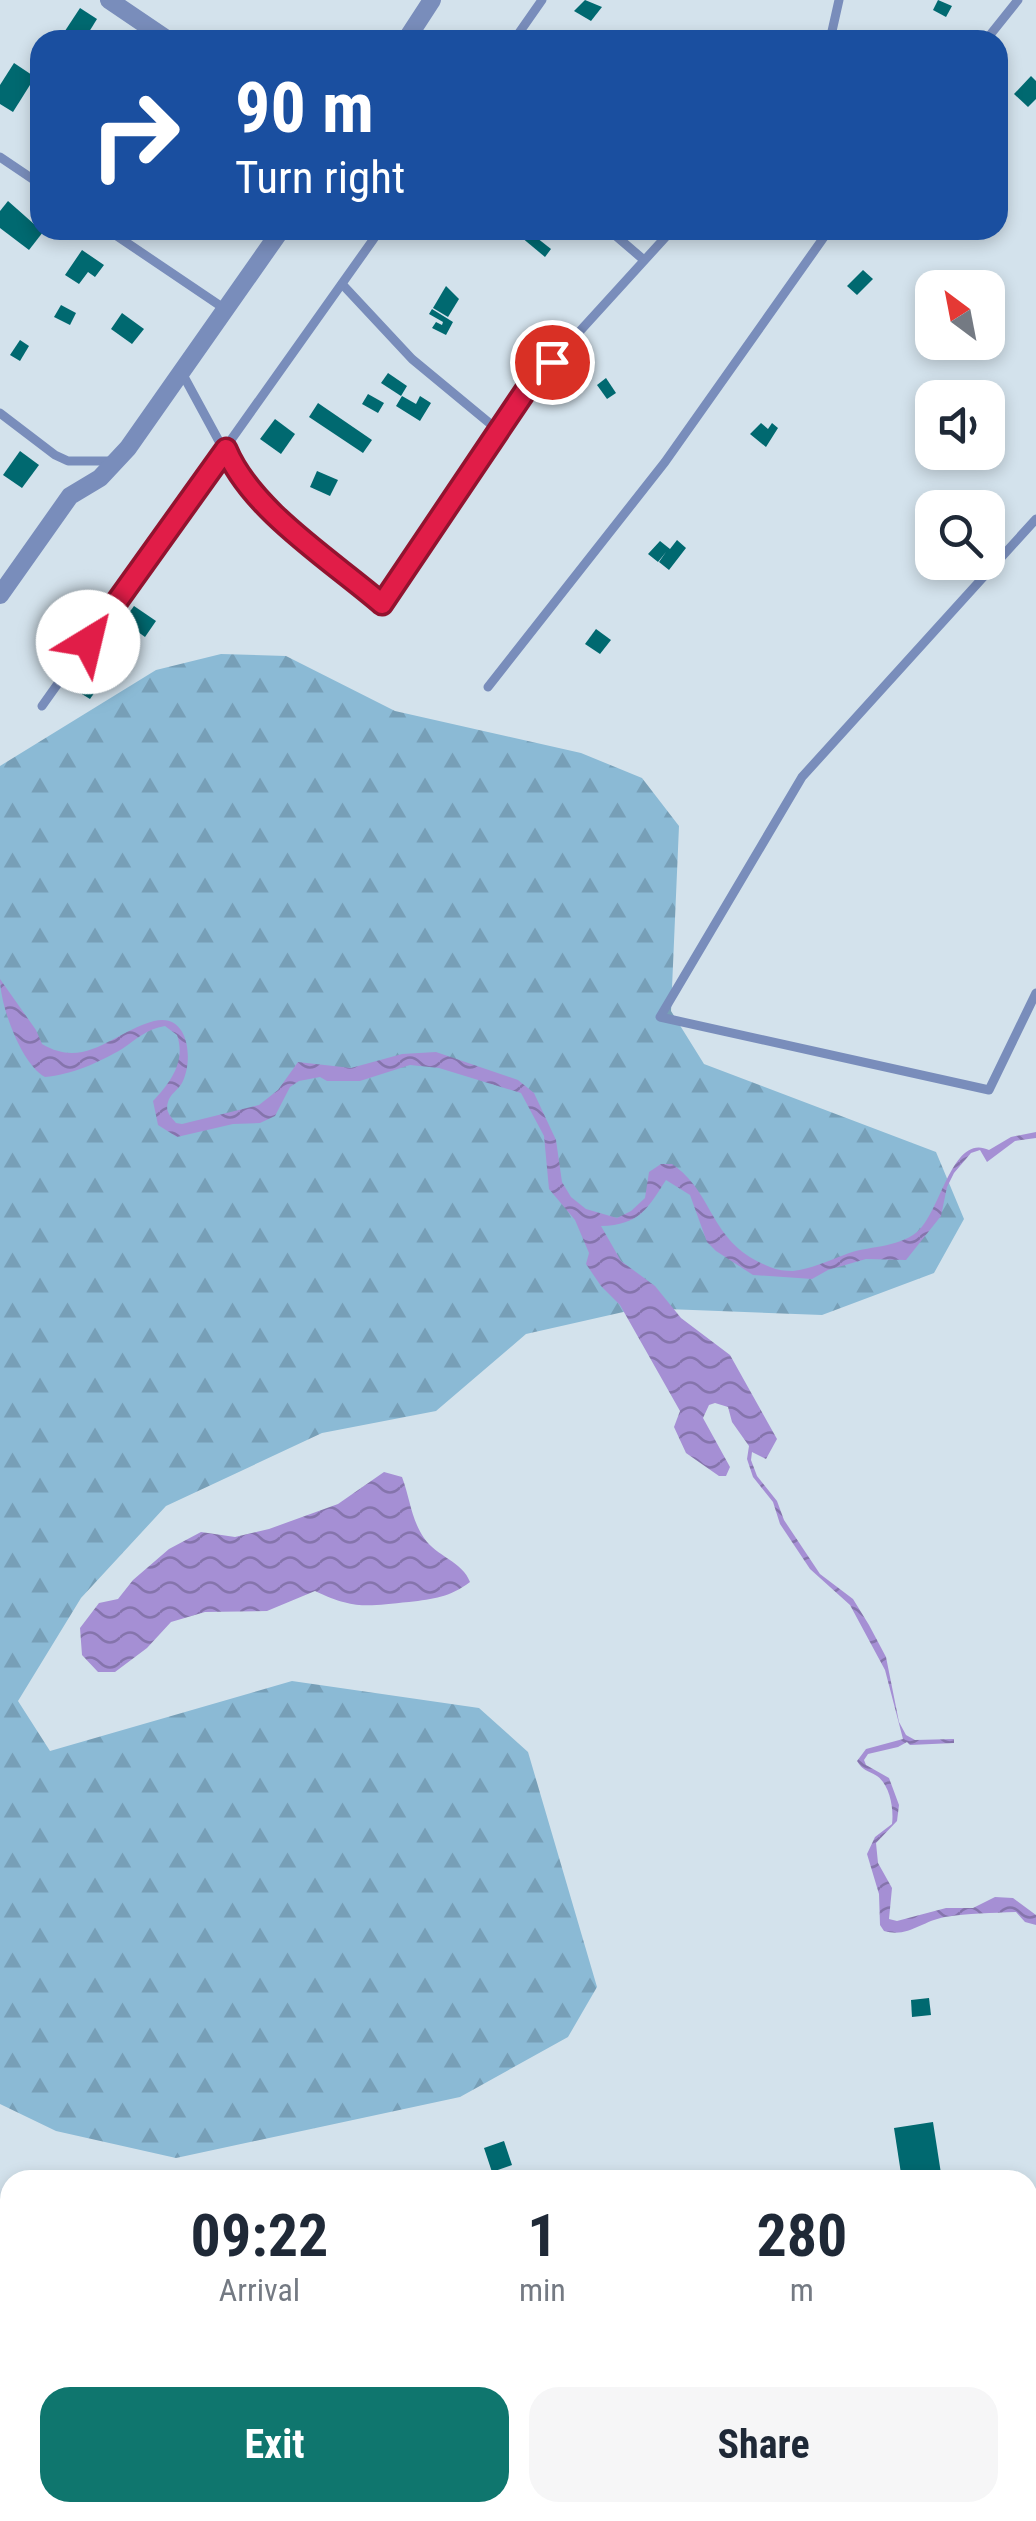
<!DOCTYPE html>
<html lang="en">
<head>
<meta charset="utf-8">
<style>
  body { margin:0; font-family:"Roboto Condensed",sans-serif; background:#f6f6f7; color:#1f2937; height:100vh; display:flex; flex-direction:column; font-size:38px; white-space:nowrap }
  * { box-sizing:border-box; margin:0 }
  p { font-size:32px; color:#747a83 }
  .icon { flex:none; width:55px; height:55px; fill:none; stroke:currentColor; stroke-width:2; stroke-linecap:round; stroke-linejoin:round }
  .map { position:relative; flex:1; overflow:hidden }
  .details { position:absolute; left:0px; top:2170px; width:1038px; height:352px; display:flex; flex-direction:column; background:#fff; border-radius:30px 30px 0 0; box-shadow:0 5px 15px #0003 }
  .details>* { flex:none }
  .banner { position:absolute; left:30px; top:30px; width:978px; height:210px; border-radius:30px; box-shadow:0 5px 15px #0003; background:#1a4fa0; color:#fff; overflow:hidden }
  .needle { width:65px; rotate:328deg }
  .controls { position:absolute; left:915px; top:270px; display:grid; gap:20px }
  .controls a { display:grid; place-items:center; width:90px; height:90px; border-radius:20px; background:#fff; box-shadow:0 5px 15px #0003; font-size:50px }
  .pin { position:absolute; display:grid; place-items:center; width:85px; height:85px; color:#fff; margin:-42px; border:5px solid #fff; border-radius:50%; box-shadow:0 2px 10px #0007 }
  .me { position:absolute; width:110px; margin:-55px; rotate:36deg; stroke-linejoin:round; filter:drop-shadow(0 0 8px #0008) }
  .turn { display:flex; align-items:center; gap:35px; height:210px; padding:0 40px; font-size:45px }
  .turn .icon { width:130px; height:130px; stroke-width:2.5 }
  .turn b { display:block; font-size:70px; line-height:85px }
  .eta { display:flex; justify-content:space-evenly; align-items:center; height:170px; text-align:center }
  .eta b { font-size:60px; font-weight:700; line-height:70px }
  .cta { display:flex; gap:20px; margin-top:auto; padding:20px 40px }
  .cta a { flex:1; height:115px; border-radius:30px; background:#0f766e; color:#fff; font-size:40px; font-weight:700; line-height:115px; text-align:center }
  .cta a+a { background:#f6f6f7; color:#1f2937 }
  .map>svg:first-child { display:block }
  .forest { fill:url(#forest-firs) }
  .water { fill:url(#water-waves) }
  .building { fill:#006970 }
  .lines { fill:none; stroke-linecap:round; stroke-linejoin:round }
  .lane { stroke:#798dbb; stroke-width:9 }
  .street { stroke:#798dbb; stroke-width:18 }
  .route-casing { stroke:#92132f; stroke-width:25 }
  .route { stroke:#e11d48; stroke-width:18 }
</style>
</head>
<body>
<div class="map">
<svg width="1036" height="2521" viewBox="0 0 1036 2521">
  <defs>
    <pattern id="forest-firs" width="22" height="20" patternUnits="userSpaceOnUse" patternTransform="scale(2.5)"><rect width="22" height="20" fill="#8bbad5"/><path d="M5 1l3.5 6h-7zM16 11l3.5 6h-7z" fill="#779fb7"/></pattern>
    <pattern id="water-waves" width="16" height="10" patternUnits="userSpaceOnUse" patternTransform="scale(2.5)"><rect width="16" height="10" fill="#a58fd4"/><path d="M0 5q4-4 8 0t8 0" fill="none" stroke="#8574ac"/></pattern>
  </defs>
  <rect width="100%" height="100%" fill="#d3e2ec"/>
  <polygon class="forest" points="221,654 286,656 395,711 581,753 642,778 679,826 671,1011 704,1064 936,1152 964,1219 934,1273 822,1315 641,1308 526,1334 436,1411 322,1433 166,1506 81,1598 18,1701 50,1751 292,1681 479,1708 528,1752 597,1987 568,2037 460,2097 176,2158 56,2131 0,2104 0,766 156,670"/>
  <g class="water">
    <path d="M0 979 36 1030 42 1044C86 1070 113 1032 154 1021 189 1012 194 1060 182 1083 178 1090 170 1094 168 1102 165 1111 170 1116 176 1123L182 1124 259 1105 278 1090 298 1062 351 1068 402 1054 436 1052 518 1080 534 1093 556 1140 562 1182 571 1197 586 1209 617 1218 631 1211 645 1198 649 1172 661 1164H672C716 1194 708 1243 770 1267 777 1270 786 1271 793 1271 810 1269 828 1261 844 1255 868 1245 896 1249 917 1232 941 1212 952 1132 989 1150L1011 1137 1036 1132V1138L1015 1141 987 1162 980 1150 971 1153 954 1173 947 1187 941 1216 906 1260 866 1259 828 1270 812 1279 753 1275 716 1251 707 1242 690 1195 666 1180C648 1208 640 1225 601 1226L621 1261 655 1286 681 1318 730 1355 777 1439 766 1459 752 1452 751 1460 757 1476 777 1501 784 1520 820 1574 853 1599 869 1625 886 1657 899 1722 906 1735 915 1740 954 1739V1743L910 1745 907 1742 898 1747 868 1754 864 1760 866 1765 889 1778 899 1805 897 1821 876 1843 878 1863 892 1888 889 1919 897 1921 946 1908H973L995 1897 1013 1898 1036 1915V1925L1025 1922 1016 1912C992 1913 968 1913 945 1917 922 1921 908 1938 884 1931L880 1925 879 1894 867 1854 875 1837 892 1824C894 1809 890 1785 877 1776 867 1770 863 1771 857 1761L866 1749 903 1739 885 1670 850 1605 810 1569 780 1524 773 1502 753 1477 747 1459 749 1446 732 1422 728 1407 715 1403 709 1405 703 1418 730 1467 726 1476H719L686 1453 674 1427 680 1411 620 1305 601 1286 586 1264 589 1253 575 1220 549 1189 544 1136 521 1093 439 1068 410 1065 360 1081H327L320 1077 299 1081 290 1087 275 1116 260 1123 233 1124 177 1137 158 1125 153 1101C171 1082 186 1061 177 1035L165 1026C146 1029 137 1039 122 1049 100 1062 71 1075 45 1077 21 1064 0 1005 0 979Z"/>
    <path d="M384 1472 402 1477C410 1498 411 1519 424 1538 436 1556 463 1562 470 1582 450 1597 434 1599 409 1602 367 1606 355 1610 315 1591L267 1611 205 1612 171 1622 147 1648 115 1672H98L82 1655 80 1628 99 1603 118 1599 133 1580 169 1549 201 1532 235 1537 269 1529 338 1504Z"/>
  </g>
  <g class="building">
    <polygon points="585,0 602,7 591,21 574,11"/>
    <polygon points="938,0 952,6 946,17 933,10"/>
    <polygon points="80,8 97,19 84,40 59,40"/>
    <polygon points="14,63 35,77 13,112 0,104 0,85"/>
    <polygon points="1031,76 1036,81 1036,99 1028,107 1014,94"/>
    <polygon points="8,201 43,232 29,250 0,228 0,211"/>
    <polygon points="527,230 551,249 545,257 521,237"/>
    <polygon points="82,250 104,265 95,277 88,272 79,284 65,275"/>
    <polygon points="863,270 873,279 857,295 847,286"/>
    <polygon points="446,286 459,299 448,317 433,308"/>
    <polygon points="61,305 76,313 70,325 54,317"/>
    <polygon points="432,309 453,322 446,335 432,328 436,322 442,325 443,322 429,314"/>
    <polygon points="122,313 144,329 132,344 111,329"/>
    <polygon points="20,340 29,346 20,361 10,355"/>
    <polygon points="388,373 407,386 401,396 381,383"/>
    <polygon points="606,378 616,393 607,399 597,385"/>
    <polygon points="368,394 384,403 378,413 362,404"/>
    <polygon points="402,396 416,404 420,396 431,403 420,421 396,406"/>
    <polygon points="318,403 372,440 363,453 309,417"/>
    <polygon points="275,419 295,434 281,454 260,439"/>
    <polygon points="761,423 768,429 772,423 778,428 766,447 750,434"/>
    <polygon points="20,451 39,465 22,488 3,475"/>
    <polygon points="317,471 338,480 330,496 310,487"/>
    <polygon points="677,540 686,548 669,570 659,562 666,552 658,562 648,554 660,541 670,549"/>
    <polygon points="134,606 156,621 145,637 123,621"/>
    <polygon points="596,629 611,640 600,654 585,644"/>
    <polygon points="84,680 97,689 90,699 77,691"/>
    <polygon points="929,1998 931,2015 912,2017 911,2000"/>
    <polygon points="933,2122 942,2180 902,2180 894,2128"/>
    <polygon points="504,2141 512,2165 492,2172 484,2148"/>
  </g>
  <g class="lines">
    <g class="lane">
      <polyline points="514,40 542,0"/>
      <polyline points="830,40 839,0"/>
      <polyline points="986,40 1018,0"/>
      <polyline points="0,157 40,184"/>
      <polyline points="108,230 225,309"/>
      <polyline points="609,230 644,260"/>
      <polyline points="342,284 412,359 499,431"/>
      <polyline points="182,373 233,467 258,500 382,603 529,387 672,230"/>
      <polyline points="0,413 55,455 68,461 112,461"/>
      <polyline points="1036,519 802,777 660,1017 989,1090 1036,993"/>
      <polyline points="488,687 665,462 829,230"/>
      <polyline points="42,706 380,230"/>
    </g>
    <g class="street">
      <polyline points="109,0 168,40"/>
      <polyline points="406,40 432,0"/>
      <polyline points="0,595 70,496 100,478 128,448 281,230"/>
      <polyline points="696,2512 699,2521"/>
      <polyline points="965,2521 965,2512"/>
    </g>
  </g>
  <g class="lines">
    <defs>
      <path id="route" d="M88 642 226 449C251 510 331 560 382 604L528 387 552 362"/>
    </defs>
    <use href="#route" class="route-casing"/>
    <use href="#route" class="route"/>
  </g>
</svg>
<div class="controls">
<a><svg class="needle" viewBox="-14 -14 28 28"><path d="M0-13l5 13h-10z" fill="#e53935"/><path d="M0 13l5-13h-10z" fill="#747a83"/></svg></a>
<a><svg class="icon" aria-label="sound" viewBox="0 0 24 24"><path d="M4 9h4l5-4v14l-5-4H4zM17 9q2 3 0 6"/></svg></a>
<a><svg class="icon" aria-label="search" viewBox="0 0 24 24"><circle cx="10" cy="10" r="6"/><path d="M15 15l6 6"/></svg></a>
</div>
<div class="pin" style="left:552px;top:362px;background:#d93025"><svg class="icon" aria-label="arrive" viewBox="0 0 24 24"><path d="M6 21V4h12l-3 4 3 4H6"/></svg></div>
<svg class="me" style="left:88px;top:642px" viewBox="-20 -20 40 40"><circle r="19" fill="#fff"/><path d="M0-13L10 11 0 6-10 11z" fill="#e11d48"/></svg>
<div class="banner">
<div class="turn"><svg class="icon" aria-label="right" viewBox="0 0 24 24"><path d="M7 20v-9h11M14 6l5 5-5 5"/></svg><div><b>90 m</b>Turn right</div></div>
</div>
<section class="details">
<div class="eta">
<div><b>09:22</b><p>Arrival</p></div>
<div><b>1</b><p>min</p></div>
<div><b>280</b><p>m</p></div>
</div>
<div class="cta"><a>Exit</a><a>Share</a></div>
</section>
</div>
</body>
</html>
